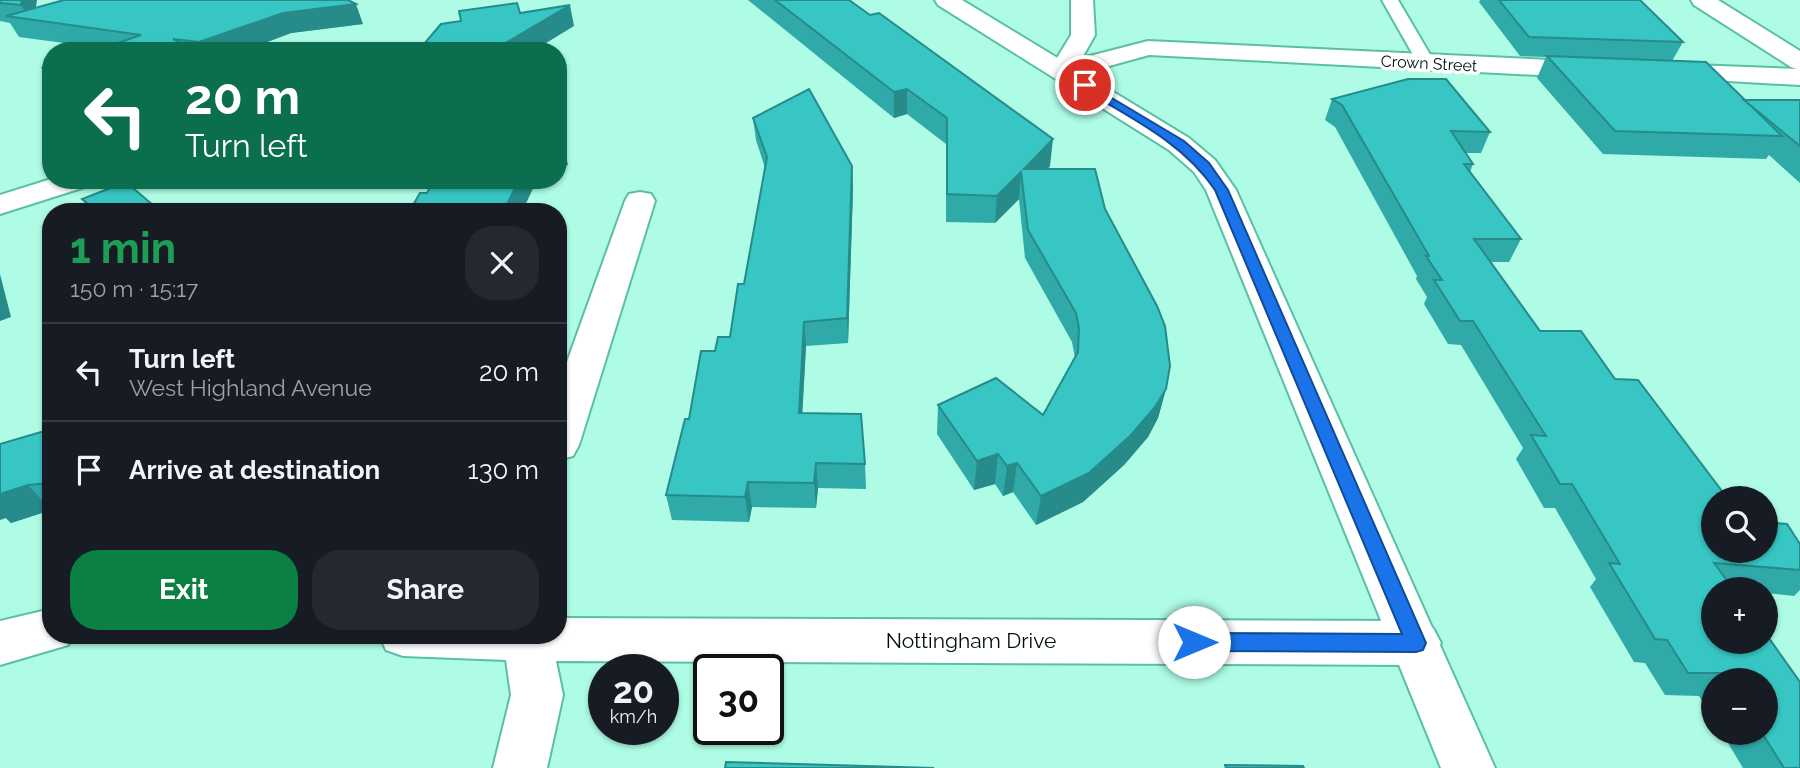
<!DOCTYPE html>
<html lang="en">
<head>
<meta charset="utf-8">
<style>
  body { margin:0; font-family:Raleway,sans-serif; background:#242831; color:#f1f3f6; height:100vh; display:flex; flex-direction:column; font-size:26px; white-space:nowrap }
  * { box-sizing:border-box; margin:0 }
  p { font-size:23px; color:#9ea1a6 }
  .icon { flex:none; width:38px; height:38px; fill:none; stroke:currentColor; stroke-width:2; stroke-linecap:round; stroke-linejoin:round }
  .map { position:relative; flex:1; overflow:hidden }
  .side { position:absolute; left:42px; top:203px; width:525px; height:441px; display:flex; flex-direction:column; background:#171b24; border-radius:28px; box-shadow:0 2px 5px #0004 }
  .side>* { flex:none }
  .guide { position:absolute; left:42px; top:42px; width:525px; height:147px; border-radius:28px; box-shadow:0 2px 5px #0004; background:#0b6e4f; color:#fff; overflow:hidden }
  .fabs { position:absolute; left:1701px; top:486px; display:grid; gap:14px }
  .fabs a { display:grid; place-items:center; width:77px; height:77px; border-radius:50%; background:#171b24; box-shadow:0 2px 5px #0004; font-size:35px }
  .speed { position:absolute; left:588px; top:654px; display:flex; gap:14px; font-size:35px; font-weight:700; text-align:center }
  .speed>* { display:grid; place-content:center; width:91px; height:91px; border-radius:50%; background:#171b24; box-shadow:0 2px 5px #0004; line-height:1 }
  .speed small { font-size:18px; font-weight:400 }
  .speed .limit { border:4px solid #111; border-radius:10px; background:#fff; color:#111 }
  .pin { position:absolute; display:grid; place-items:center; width:60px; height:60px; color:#fff; margin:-30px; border:4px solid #fff; border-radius:50%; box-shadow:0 2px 7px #0007 }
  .me { position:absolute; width:77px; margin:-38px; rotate:90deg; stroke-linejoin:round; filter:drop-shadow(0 0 5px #0008) }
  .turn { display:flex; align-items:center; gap:24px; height:147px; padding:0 28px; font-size:32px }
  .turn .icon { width:91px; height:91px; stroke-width:2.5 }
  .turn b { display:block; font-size:49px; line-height:60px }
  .round { display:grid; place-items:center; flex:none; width:74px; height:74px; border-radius:28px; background:#242831 }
  .summary { display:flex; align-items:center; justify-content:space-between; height:119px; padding:0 28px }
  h1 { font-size:42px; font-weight:700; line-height:52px; color:#1e9e55 }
  .primary-button { display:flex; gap:14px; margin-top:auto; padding:14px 28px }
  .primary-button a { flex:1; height:80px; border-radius:28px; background:#0b8043; color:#fff; font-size:28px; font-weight:700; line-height:80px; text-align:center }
  .primary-button a+a { background:#242831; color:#f1f3f6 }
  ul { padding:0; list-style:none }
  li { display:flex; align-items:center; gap:21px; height:98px; padding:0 28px; border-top:2px solid #363941 }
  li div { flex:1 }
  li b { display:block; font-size:26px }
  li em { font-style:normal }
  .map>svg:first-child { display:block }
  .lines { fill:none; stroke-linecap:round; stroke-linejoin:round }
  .lane-casing { stroke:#59bfa5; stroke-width:4 }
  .street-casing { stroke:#59bfa5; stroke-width:4 }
  .secondary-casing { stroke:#59bfa5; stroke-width:4 }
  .lane { fill:#fff; fill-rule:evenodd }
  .street { fill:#fff; fill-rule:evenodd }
  .secondary { fill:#fff; fill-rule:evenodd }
  .wall { fill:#2faaa9 }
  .shaded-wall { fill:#268b89 }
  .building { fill:#37c6c4; stroke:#268b89; stroke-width:2 }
  .route { fill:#1a73e8; stroke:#114b97; stroke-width:2 }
  .labels { text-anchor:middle; stroke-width:7; stroke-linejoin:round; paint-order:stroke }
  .far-street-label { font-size:16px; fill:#00110c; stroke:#fff }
  .near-street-label { font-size:21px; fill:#00110c; stroke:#fff }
</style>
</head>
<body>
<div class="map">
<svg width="1800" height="768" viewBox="0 0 1800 768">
  <rect width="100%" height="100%" fill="#aefce5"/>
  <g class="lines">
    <defs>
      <polygon id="lane" points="1382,0 1398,0 1435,63 1432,67 1420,67"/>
      <g id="street">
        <polygon points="1071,0 1093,0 1095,35 1082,58 1148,41 1595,62 1604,65 1608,70 1604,75 1595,78 1149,55 1062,79 1053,76 1049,71 1071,35"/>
        <polygon points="1666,64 1800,69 1800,85 1657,77 1653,72 1657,67"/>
        <polygon points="51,179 92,180 88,186 0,214 0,195"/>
        <polygon points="640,192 651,194 655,201 579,445 573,456 558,460 558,387 625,201 629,194"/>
        <polygon points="51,609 51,635 73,635 68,645 0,665 0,621"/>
        <polygon points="558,618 1416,621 1433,628 1441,643 1433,658 1416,665 556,661 563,695 547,768 493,768 511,695 506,660 403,656 386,650 379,635 558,635"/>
      </g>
      <g id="secondary">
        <polygon points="935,0 962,0 1189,138 1215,160 1236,190 1495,768 1441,768 1206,190 1194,172 1169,150 938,5"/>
        <polygon points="1691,0 1718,0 1800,51 1800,70 1791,67 1694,5"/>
      </g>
    </defs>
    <use href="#lane" class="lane-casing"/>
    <use href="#street" class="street-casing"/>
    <use href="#secondary" class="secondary-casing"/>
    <use href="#lane" class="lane"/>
    <use href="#street" class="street"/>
    <use href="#secondary" class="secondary"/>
  </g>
  <g class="wall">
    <polygon points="0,0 36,8 363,24 291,33 243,51 94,51 101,48 19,37 10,23 0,21"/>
    <polygon points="748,0 849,0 1050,166 1048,169 1105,209 1166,389 1158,418 1148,437 1124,465 1083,502 1036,525 1013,492 1003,496 995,484 974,490 937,434 938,405 1043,415 1075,358 1072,342 1025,258 1019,199 995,223 946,222 946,144 907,114 894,118"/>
    <polygon points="1480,0 1640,0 1683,42 1672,61 1744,100 1800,100 1800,183 1769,155 1766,159 1603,154 1537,78 1546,57 1520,56 1479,2"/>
    <polygon points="51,65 51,81 43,68"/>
    <polygon points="1408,79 1446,79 1490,132 1481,153 1466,153 1473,164 1470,172 1521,239 1509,262 1491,262 1540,331 1581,331 1615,379 1638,380 1728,499 1713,499 1713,551 1766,551 1766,522 1787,524 1800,544 1800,590 1794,596 1766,593 1766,590 1713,590 1713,642 1766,642 1766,634 1800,682 1800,768 1743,768 1722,733 1766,733 1766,681 1713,681 1713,719 1699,696 1665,695 1645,663 1634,662 1590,587 1596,579 1555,508 1544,508 1516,459 1523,448 1461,345 1448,344 1424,304 1427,297 1416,279 1417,276 1335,127 1325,120 1332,99"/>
    <polygon points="753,118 852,166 853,189 848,343 806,346 802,413 865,464 866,489 818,488 816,508 752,507 749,522 672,520 666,495 689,419 715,351 730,337 744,284 765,168 756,140"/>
    <polygon points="286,180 321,180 309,187"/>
    <polygon points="82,199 161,212 90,212"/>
    <polygon points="51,429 51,510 11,523 6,518"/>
  </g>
  <g class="shaded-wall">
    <polygon points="22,0 37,0 34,20 29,19 21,5"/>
    <polygon points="356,4 363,24 291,33 243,51 203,51 199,42 283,13"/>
    <polygon points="570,5 574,26 533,51 492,51"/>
    <polygon points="907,89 907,114 894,118 894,92"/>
    <polygon points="1053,139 1050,166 1024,194 1024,169"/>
    <polygon points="563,142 568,165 558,168 558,143"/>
    <polygon points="852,166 853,189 848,343 847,318"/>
    <polygon points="1021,172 1019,199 995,223 997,196"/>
    <polygon points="306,180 321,180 309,187"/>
    <polygon points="519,180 537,180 522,212 503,212"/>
    <polygon points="0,274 11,317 0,321"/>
    <polygon points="804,322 806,346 801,438 799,413"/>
    <polygon points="1166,389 1158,418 1148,437 1124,465 1083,502 1036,525 1041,496"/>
    <polygon points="998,454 995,484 974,490 977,461"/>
    <polygon points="816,463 818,488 816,508 814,483"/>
    <polygon points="1017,463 1013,492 1003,496 1007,466"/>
    <polygon points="748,482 752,507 749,522 745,497"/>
    <polygon points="28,485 51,510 11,523 6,518 0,520 0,494"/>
  </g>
  <g class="building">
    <polygon points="0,0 22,0 21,5 0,3"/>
    <polygon points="64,0 348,0 356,4 283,13 199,42 173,39 198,51 94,51 141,35 6,16"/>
    <polygon points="775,0 849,0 870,15 879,13 1053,139 1024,169 1095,169 1105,209 1157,306 1165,326 1170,366 1166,389 1155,407 1131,435 1089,473 1041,496 1017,463 1007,466 998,454 977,461 938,405 996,378 1043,415 1078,352 1079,328 1076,313 1028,230 1021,172 997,196 947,194 947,118 907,89 894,92"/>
    <polygon points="1499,0 1640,0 1683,42 1529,37"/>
    <polygon points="517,3 520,13 570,5 492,51 418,51 441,24 461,21 459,11"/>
    <polygon points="1547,56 1706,62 1782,136 1615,131"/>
    <polygon points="51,65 51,72 43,68"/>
    <polygon points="1408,79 1446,79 1490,132 1451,131 1473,164 1464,164 1521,239 1474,239 1540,331 1581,331 1615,379 1638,380 1728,499 1713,499 1713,551 1766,551 1766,522 1787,524 1800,544 1800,570 1714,563 1734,590 1713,590 1713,642 1766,642 1766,634 1800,682 1800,768 1784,768 1762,733 1766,733 1766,681 1729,681 1724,673 1688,673 1667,640 1655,639 1609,563 1620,564 1572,484 1560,484 1531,435 1546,436 1473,321 1460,321 1434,280 1442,280 1426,256 1429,256 1342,105 1332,99"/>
    <polygon points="809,89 852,166 847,318 804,322 799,413 861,414 865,464 816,463 814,483 748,482 745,497 666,495 685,419 689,419 701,351 715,351 718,337 730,337 738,284 744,284 767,157 753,118"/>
    <polygon points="1744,100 1800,100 1800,146"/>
    <polygon points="434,180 519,180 503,212 409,212 420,193 427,193"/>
    <polygon points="126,182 161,212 98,212 82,199"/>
    <polygon points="51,429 51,483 28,485 0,494 0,444"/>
    <polygon points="726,762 934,768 725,768"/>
    <polygon points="1225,765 1303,766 1304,768 1226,768"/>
  </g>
  <path class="route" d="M1085 82 1184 141 1209 163 1228 190 1426 643 1423 650 1416 652 1194 651 1186 649 1183 642 1186 636 1194 633 1402 634 1215 190C1183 142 1129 117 1081 88V83Z"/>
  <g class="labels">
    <g class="far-street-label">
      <text transform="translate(1429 63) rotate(3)" y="6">Crown Street</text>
    </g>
    <g class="near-street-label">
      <text x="971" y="648">Nottingham Drive</text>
    </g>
  </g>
</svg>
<div class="fabs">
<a><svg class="icon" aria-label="search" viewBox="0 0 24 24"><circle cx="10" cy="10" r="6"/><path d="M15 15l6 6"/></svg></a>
<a>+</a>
<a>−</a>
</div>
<div class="speed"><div>20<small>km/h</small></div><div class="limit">30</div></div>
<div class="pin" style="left:1085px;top:85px;background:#d93025"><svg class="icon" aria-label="arrive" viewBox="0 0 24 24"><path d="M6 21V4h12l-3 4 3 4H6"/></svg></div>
<svg class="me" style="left:1194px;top:642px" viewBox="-20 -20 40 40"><circle r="19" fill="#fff"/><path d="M0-13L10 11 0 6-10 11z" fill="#1a73e8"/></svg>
<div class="guide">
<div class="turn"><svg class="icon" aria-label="left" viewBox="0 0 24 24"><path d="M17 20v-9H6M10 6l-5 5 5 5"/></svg><div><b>20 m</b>Turn left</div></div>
</div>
<section class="side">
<div class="summary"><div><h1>1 min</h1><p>150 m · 15:17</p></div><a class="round"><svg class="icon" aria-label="close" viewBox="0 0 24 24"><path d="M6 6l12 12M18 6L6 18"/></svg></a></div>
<ul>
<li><svg class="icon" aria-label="left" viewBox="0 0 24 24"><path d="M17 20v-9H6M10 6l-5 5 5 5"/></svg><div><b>Turn left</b><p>West Highland Avenue</p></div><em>20 m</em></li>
<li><svg class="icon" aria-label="arrive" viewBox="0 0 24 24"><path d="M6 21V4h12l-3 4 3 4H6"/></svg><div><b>Arrive at destination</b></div><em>130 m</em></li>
</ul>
<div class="primary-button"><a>Exit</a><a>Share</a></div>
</section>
</div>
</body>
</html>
